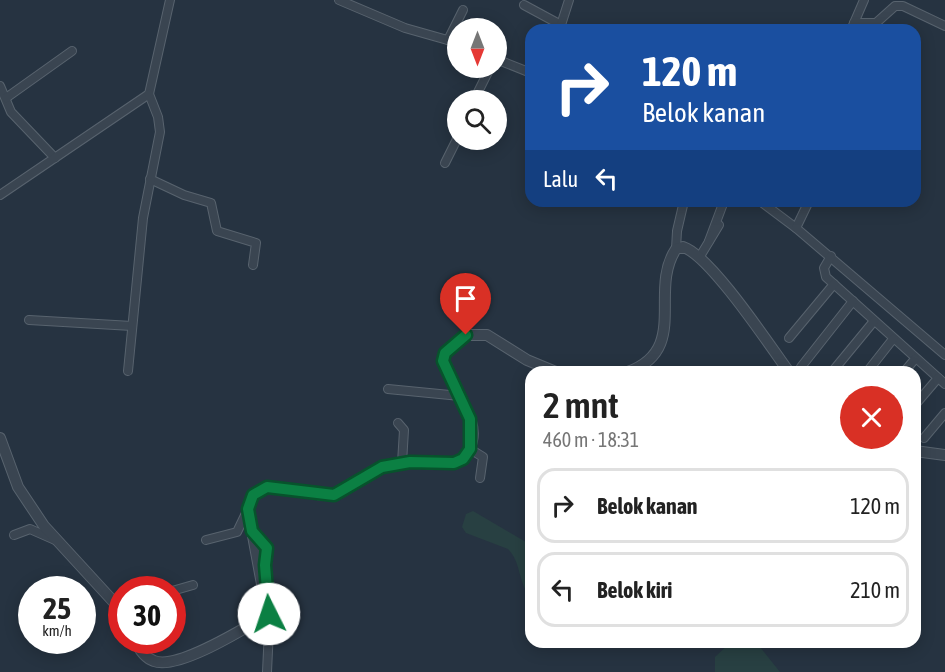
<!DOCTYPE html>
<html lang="id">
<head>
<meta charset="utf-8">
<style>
  body { margin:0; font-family:"Asap Condensed",sans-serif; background:#f6f6f6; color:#222; height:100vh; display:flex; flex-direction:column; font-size:22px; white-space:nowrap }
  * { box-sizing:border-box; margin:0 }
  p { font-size:20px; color:#767676 }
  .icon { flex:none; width:33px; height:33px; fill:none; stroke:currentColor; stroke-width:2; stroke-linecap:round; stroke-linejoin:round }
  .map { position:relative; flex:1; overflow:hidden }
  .details { position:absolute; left:525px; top:366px; width:396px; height:282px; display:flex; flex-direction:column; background:#fff; border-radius:18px; box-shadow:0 3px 15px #0003 }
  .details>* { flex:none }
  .hud { position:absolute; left:525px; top:24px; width:396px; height:183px; border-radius:18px; box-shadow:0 3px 15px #0003; background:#1a4fa0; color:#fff; overflow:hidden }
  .needle { width:39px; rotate:180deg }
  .buttons { position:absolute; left:447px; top:18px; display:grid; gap:12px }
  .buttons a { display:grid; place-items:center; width:60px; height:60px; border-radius:50%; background:#fff; box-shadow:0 3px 15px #0003; font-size:30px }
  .speed { position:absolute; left:18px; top:576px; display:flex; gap:12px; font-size:30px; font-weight:700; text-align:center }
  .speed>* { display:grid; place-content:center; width:78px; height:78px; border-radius:50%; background:#fff; box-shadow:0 3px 15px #0003; line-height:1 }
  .speed small { font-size:15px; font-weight:400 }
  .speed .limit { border:9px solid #d22; background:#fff; color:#111 }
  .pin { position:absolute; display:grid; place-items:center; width:51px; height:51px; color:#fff; margin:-62px -26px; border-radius:50% 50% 50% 0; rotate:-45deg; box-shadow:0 0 6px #0007 }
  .pin .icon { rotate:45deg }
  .me { position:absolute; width:66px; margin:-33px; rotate:356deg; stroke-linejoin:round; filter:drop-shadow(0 0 4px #0008) }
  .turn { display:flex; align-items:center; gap:21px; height:126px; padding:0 18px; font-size:27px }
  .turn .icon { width:78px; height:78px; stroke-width:2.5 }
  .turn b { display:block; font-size:42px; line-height:51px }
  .then { display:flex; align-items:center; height:57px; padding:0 18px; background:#0003; gap:12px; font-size:22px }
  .round { display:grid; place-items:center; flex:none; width:63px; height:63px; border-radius:32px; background:#f6f6f6 }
  .overview { display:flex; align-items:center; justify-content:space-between; height:102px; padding:0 18px }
  h1 { font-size:36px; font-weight:600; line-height:45px }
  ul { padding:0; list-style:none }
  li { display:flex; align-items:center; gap:18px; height:75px; margin:0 12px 9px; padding:0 6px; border:3px solid #e0e0e0; border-radius:18px }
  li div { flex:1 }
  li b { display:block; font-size:22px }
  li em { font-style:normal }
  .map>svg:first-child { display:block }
  .green { fill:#284042 }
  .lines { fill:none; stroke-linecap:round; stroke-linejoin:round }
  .minor-casing { stroke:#58636e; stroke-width:10 }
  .tertiary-casing { stroke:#58636e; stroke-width:12 }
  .minor { stroke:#3a4551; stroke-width:8 }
  .tertiary { stroke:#3a4551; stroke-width:10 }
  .route-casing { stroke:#07532c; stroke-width:15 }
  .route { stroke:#0b8043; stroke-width:10 }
</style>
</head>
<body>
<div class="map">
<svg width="945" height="672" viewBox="0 0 945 672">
  <rect width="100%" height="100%" fill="#263341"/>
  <g class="green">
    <path d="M473 511 531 545V626L525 619 529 595C518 581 521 562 508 549L466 533 462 527 466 514Z"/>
    <polygon points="731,642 756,642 780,672 715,672 715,657"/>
  </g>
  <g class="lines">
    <defs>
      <g id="minor">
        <polyline points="339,0 405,28 458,43"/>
        <polyline points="524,5 561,25 559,30"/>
        <polyline points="854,23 876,23 895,6 903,6 945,26"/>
        <polyline points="561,25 569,0"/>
        <polyline points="851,30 864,0"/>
        <polyline points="448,40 463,10"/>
        <polyline points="496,59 531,73"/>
        <polyline points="0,86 11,112 55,158"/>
        <polyline points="6,98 72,51"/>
        <polyline points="474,100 490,68"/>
        <polyline points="445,163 458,137"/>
        <polyline points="150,179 184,195 211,203 217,231 256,243 253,265"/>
        <polyline points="0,195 149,94 170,0"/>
        <polyline points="760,201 796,228"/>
        <polyline points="809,201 796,228 945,355"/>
        <polyline points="709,241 724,201"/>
        <polyline points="676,249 677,231 684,201"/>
        <polyline points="831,256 824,268 826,277 945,384"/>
        <polyline points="699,258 719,225"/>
        <polyline points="29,320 132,326"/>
        <polyline points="789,338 834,284"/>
        <polyline points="801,367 853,301"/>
        <polyline points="128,371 143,218 160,132 158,117 149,94"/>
        <polyline points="832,372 874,321"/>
        <polyline points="867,372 893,339"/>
        <polyline points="904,372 915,359"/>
        <polyline points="388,389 460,396"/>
        <polyline points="915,405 938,378"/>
        <polyline points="398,423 404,430 402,463"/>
        <polyline points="924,438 945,413"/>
        <polyline points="470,449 483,457 480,478"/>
        <polyline points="252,531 267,548 265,565 270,608 267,672"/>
        <polyline points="14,535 30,529 55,540"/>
        <polyline points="206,540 237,532 248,509"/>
        <polyline points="172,591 193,585"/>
      </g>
      <g id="tertiary">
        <path d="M628 372C690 349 648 291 676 249L683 247C710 255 770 346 789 372"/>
        <polyline points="0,438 18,487 44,526 122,611"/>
        <polyline points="915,451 945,455"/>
        <path d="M135 640C139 649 145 658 154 661 177 670 240 631 262 618L264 595 248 509C258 469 304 497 332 495 342 494 351 485 360 479 373 471 386 465 402 463 422 459 459 473 469 450 484 419 450 389 443 361L445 353 466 335H487L527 360 556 372"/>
      </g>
    </defs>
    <use href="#minor" class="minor-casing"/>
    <use href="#tertiary" class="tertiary-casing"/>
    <use href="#minor" class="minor"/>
    <use href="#tertiary" class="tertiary"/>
  </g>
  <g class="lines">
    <defs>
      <polyline id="route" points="269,614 265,565 267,548 252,531 248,509 253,495 267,487 334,495 382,467 410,462 454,463 463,459 470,449 470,419 443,361 445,353 466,335"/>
    </defs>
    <use href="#route" class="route-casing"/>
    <use href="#route" class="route"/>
  </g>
</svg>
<div class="buttons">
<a><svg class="needle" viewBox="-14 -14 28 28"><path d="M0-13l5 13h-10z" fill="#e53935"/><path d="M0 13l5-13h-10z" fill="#767676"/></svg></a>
<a><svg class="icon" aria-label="search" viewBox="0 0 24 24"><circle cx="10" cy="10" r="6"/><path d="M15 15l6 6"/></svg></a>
</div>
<div class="speed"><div>25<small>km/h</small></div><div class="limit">30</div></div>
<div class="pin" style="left:466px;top:335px;background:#d93025"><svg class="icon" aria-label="arrive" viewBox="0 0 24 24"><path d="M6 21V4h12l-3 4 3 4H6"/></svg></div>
<svg class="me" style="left:269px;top:614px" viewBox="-20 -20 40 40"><circle r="19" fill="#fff"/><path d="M0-13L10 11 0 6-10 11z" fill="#0b8043"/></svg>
<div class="hud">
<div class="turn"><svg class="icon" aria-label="right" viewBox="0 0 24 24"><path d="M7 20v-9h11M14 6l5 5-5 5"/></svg><div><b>120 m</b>Belok kanan</div></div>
<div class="then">Lalu<svg class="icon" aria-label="left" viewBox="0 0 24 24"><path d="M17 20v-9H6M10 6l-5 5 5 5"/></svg></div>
</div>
<section class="details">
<div class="overview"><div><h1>2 mnt</h1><p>460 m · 18:31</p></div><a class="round" style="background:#d93025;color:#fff"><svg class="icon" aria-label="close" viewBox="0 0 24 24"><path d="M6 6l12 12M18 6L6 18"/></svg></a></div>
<ul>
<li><svg class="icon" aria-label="right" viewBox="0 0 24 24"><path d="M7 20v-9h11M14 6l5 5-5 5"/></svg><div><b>Belok kanan</b></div><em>120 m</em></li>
<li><svg class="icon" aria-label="left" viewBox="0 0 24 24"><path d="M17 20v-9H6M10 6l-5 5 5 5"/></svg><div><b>Belok kiri</b></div><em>210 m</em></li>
</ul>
</section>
</div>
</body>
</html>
